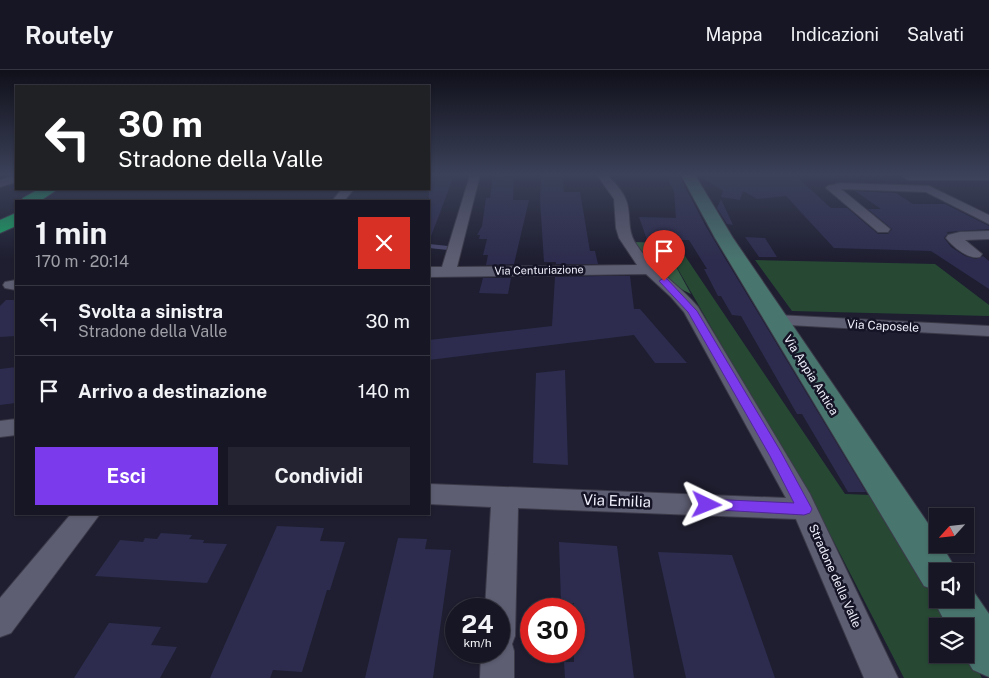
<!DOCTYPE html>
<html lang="it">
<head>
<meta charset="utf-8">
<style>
  body { margin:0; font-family:"Public Sans",sans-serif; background:#232331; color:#f1f3f6; height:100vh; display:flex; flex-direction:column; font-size:19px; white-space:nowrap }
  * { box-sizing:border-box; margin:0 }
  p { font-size:16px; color:#9e9fa6 }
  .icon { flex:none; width:28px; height:28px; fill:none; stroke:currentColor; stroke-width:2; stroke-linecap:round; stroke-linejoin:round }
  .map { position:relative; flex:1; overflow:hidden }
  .panel { position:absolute; left:15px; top:130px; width:415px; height:315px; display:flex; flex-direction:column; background:#161624; border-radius:0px; box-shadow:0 1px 4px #0004,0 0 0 1px #353541 }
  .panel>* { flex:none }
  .hud { position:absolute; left:15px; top:15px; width:415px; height:105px; border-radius:0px; box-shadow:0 1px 4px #0004,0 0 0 1px #353541; background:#202124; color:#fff; overflow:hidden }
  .needle { width:32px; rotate:243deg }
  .tools { position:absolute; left:929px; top:438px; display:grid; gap:10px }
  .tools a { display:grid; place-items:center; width:45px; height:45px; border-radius:0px; background:#161624; box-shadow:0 1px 4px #0004,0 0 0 1px #353541; font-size:25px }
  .speed { position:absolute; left:445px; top:528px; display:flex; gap:10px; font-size:25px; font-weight:700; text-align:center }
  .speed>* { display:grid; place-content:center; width:65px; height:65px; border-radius:50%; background:#161624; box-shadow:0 1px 4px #0004,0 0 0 1px #353541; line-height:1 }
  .speed small { font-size:12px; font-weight:400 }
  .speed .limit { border:8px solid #d22; background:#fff; color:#111 }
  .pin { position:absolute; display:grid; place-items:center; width:42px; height:42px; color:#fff; margin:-51px -21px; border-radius:50% 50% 50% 0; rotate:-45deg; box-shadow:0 0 5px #0007 }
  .pin .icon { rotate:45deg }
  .me { position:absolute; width:55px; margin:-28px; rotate:92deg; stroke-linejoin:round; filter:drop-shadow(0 0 4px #0008) }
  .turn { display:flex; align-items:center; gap:18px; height:105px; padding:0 20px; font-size:22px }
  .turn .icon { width:65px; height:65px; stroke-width:2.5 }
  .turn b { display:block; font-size:35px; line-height:42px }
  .round { display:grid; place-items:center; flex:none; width:52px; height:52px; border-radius:0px; background:#232331 }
  .summary { display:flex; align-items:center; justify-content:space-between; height:85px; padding:0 20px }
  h1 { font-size:30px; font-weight:700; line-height:38px }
  .primary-button { display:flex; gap:10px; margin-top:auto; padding:10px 20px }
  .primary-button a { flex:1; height:58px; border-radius:0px; background:#7c3aed; color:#fff; font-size:20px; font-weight:700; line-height:58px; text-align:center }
  .primary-button a+a { background:#232331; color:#f1f3f6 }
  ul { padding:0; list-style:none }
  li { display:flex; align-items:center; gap:15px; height:70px; padding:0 20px; border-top:1px solid #353541 }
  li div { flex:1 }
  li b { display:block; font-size:19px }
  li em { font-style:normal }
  header { display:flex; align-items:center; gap:30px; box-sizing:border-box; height:70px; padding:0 25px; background:#161624; border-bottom:1px solid #353541 }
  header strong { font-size:24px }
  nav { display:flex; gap:28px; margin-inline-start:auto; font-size:18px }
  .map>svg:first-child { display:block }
  .green { fill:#274934 }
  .forest { fill:#355c44 }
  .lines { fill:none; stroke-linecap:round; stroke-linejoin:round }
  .stream { stroke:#47466b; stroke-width:4 }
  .building { fill:#2d2c4e }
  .street-casing { stroke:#3b3a49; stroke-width:2 }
  .secondary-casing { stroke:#3b3a49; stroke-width:2 }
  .highway-casing { stroke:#3b3a49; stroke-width:2 }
  .street { fill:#5e5e73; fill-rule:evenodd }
  .secondary { fill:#49756f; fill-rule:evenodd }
  .highway { fill:#18ab65; fill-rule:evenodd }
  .route { fill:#7c3aed; stroke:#51269a }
  .labels { text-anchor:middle; stroke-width:5; stroke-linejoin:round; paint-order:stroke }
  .far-street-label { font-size:11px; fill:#eeeffb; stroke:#151426 }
  .street-label { font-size:12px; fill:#eeeffb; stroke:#151426 }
  .near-street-label { font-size:15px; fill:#eeeffb; stroke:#151426 }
</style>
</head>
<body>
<header>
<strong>Routely</strong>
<nav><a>Mappa</a><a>Indicazioni</a><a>Salvati</a></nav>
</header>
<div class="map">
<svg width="989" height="608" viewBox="0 0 989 608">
  <rect width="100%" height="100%" fill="#1e1e30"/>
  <g class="green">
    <polygon points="663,173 677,174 845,424 871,425 951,556 938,556 938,584 965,584 965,579 982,608 904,608 833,470"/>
    <polygon points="755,190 935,194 989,235 989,246 792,241"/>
  </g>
  <path class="forest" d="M634 172 663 173 691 224C666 213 650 193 634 172Z"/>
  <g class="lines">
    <polyline class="stream" points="429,176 448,178"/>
  </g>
  <g class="building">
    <polygon points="493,105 514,106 513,130 529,130 514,194 486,195 488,185 483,185 487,169 479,169 480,165 477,165 482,156 486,128 490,128"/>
    <polygon points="541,105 562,105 564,122 580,122 590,181 595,181 598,194 556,194 556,192 544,192 540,130"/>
    <polygon points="666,105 679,105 705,155 866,422 848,422 802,344 797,344 741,246 732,245 721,226 718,226 704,199 707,199 689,170 647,170 639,147 676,148 674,122"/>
    <polygon points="698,105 795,105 831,138 847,138 878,164 888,164 892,159 868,139 881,139 855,121 896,123 913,134 945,134 989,156 989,159 946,162 948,163 944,168 951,177 965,186 976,189 983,186 989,191 989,219 931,181 834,178 786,126 757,129 743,121 740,130 721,127 723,121"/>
    <polygon points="439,108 453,108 430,169 429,169 429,109"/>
    <polygon points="721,129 733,155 727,154 717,138"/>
    <polygon points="745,167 765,168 777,187 759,187"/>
    <polygon points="601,206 630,206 634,239 640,239 687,293 655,293 634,265 429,290 429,270 552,256 555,207"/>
    <polygon points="483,208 511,208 508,224 479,223"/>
    <polygon points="6,230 16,230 16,266 0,267 0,236"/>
    <polygon points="16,297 16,333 0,335 0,299"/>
    <polygon points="565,300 568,395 533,393 536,303"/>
    <polygon points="277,456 324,458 320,471 345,472 330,520 327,520 302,602 273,600 270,608 210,608"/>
    <polygon points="161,463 192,465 189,469 204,470 203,473 227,474 207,513 95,506 120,470 143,472 145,468 157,469"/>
    <polygon points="398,468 427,469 425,479 451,480 433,608 365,608"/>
    <polygon points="559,472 617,476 634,608 565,608 564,592 574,592 574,533 561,533"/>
    <polygon points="658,482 732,485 775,608 686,608"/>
    <polygon points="109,553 161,557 151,575 177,577 160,608 74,608"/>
  </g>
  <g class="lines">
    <defs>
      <g id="street">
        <polygon points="16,105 16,112 0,117 0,110"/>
        <path d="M470 105H480L457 197 637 195 619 168 616 158 614 129 597 105H607C615 113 624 122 627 133 631 148 627 160 636 174 652 199 679 214 698 237L810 424 898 608H864L796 449 518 438 515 566 512 574 514 581V608H480L481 581H499V539H485L491 437 429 434V414L786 428 684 242 671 227 646 204 429 207V197H442Z"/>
        <polygon points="905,105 989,105 989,110 908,110 903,107"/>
        <polygon points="840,113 929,116 989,145 989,154 926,122 841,119 890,159 888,162 878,162 826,118 828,116"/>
        <polygon points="342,119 354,119 344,131 332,131"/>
        <path d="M989 161V169L965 170 982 184 980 187C969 190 953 177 946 168L948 165 960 162Z"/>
        <polygon points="16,210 16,220 5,218 3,215 5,212"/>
        <polygon points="777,245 989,256 989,266 771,254 768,250 771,246"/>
        <polygon points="16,349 16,365 0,367 0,351"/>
        <polygon points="71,444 100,444 11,563 0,567 0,528"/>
      </g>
      <polygon id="secondary" points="681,105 695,105 733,168 938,468 938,474 941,474 957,501 938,501 938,529 965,529 965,514 969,515 989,544 989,607 973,600 963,584 965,584 965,556 947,556 933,529 937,521 924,516 715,168"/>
      <g id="highway">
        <polygon points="39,119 58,119 40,131 21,131 23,128"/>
        <polygon points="16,143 16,156 0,163 0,150"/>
      </g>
    </defs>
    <use href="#street" class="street-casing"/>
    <use href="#secondary" class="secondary-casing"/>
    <use href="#highway" class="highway-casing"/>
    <use href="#street" class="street"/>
    <use href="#secondary" class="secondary"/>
    <use href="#highway" class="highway"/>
  </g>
  <linearGradient id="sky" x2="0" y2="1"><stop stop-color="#10101a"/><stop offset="0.55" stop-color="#3b4159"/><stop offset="1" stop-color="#3b4159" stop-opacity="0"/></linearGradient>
  <rect width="989" height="190" fill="url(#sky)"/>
  <polygon class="route" points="664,208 667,209 697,241 781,382 812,439 810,443 804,445 702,439 700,435 702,431 707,429 794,433 770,386 688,242 659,211"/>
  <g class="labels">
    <g class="far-street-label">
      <text transform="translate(539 200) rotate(-1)" y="4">Via Centuriazione</text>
    </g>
    <g class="street-label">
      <text transform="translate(883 256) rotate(3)" y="4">Via Caposele</text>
      <text transform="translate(811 305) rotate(58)" y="4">Via Appia Antica</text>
      <text transform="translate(835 506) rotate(66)" y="4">Stradone della Valle</text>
    </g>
    <g class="near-street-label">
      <text transform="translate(617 431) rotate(2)" y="5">Via Emilia</text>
    </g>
  </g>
</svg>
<div class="tools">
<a><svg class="needle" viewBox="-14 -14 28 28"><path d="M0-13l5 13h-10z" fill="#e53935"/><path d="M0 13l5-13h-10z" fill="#9e9fa6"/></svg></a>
<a><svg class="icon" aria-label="sound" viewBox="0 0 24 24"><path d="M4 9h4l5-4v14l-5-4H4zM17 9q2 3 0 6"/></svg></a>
<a><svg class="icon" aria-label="layers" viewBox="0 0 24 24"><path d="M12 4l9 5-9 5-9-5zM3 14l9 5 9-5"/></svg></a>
</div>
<div class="speed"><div>24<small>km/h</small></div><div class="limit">30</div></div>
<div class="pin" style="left:664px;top:211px;background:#d93025"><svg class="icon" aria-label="arrive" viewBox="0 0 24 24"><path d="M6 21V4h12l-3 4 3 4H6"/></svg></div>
<svg class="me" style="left:707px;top:435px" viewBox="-20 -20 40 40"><path d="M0-17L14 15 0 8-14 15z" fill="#7c3aed" stroke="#fff" stroke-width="4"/></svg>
<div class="hud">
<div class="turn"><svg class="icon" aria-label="left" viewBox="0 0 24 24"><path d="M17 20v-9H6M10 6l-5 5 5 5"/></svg><div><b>30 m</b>Stradone della Valle</div></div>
</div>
<section class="panel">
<div class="summary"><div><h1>1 min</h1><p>170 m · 20:14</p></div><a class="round" style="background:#d93025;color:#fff"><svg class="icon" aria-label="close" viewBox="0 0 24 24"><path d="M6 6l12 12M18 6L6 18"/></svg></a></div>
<ul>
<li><svg class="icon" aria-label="left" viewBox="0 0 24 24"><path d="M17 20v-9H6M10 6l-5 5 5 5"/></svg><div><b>Svolta a sinistra</b><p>Stradone della Valle</p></div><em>30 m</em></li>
<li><svg class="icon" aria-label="arrive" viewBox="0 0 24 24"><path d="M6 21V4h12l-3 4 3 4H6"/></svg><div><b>Arrivo a destinazione</b></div><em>140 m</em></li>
</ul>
<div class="primary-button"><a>Esci</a><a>Condividi</a></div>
</section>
</div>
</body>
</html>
